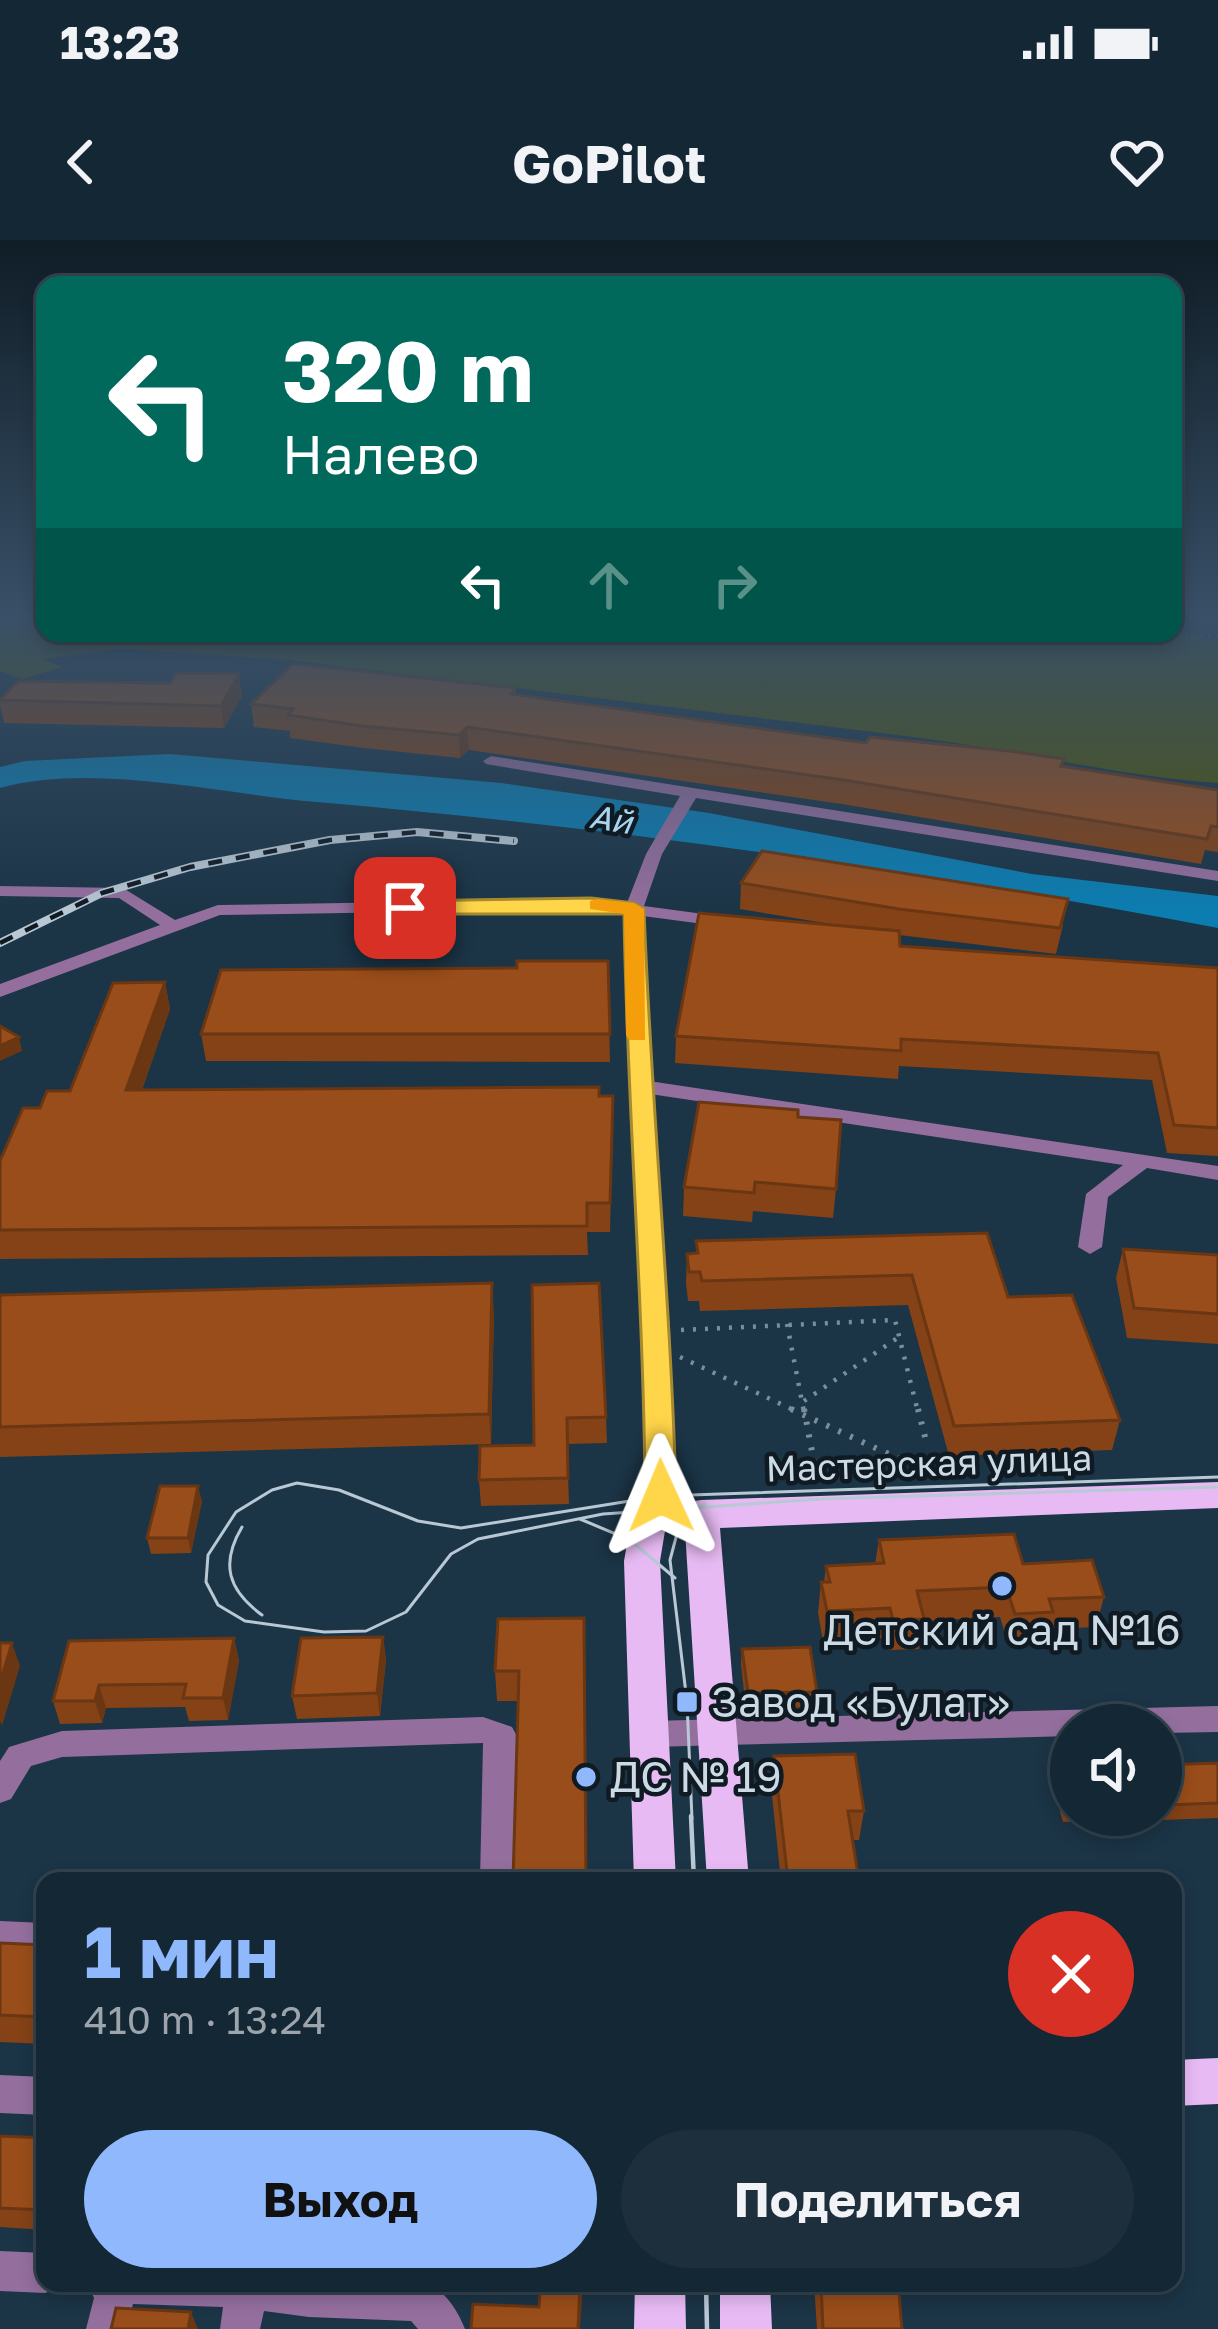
<!DOCTYPE html>
<html lang="ru">
<head>
<meta charset="utf-8">
<style>
  body { margin:0; font-family:"Golos Text",sans-serif; background:#1d2f3c; color:#f1f3f6; height:100vh; display:flex; flex-direction:column; font-size:45px; white-space:nowrap }
  * { box-sizing:border-box; margin:0 }
  p { font-size:39px; color:#9da5ac }
  .icon { flex:none; width:66px; height:66px; fill:none; stroke:currentColor; stroke-width:2; stroke-linecap:round; stroke-linejoin:round }
  .map { position:relative; flex:1; overflow:hidden }
  .side { position:absolute; left:36px; top:1632px; width:1146px; height:420px; display:flex; flex-direction:column; background:#142734; border-radius:24px; box-shadow:0 6px 18px #0003,0 0 0 3px #33444f }
  .side>* { flex:none }
  .guide { position:absolute; left:36px; top:36px; width:1146px; height:366px; border-radius:24px; box-shadow:0 6px 18px #0003,0 0 0 3px #33444f; background:#00695c; color:#fff; overflow:hidden }
  .tools { position:absolute; left:1050px; top:1464px; display:grid; gap:24px }
  .tools a { display:grid; place-items:center; width:132px; height:132px; border-radius:50%; background:#142734; box-shadow:0 6px 18px #0003,0 0 0 3px #33444f; font-size:60px }
  .pin { position:absolute; display:grid; place-items:center; width:102px; height:102px; color:#fff; margin:-51px; border-radius:24px; box-shadow:0 6px 18px #0006 }
  .me { position:absolute; width:132px; margin:-66px; rotate:359deg; stroke-linejoin:round; filter:drop-shadow(0 0 9px #0008) }
  .turn { display:flex; align-items:center; gap:42px; height:252px; padding:0 48px; font-size:54px }
  .turn .icon { width:156px; height:156px; stroke-width:2.5 }
  .turn b { display:block; font-size:84px; line-height:102px }
  .lanes { display:flex; align-items:center; height:114px; padding:0 48px; background:#0003; justify-content:center; gap:60px; direction:ltr }
  .lanes .off { opacity:.35 }
  .round { display:grid; place-items:center; flex:none; width:126px; height:126px; border-radius:63px; background:#1d2f3c }
  .head { display:flex; align-items:center; justify-content:space-between; height:204px; padding:0 48px }
  h1 { font-size:72px; font-weight:700; line-height:90px; color:#8fb8fd }
  .action { display:flex; gap:24px; margin-top:auto; padding:24px 48px }
  .action a { flex:1; height:138px; border-radius:72px; background:#8fb8fd; color:#111; font-size:48px; font-weight:700; line-height:138px; text-align:center }
  .action a+a { background:#1d2f3c; color:#f1f3f6 }
  .status { display:flex; justify-content:space-between; align-items:center; height:84px; padding:0 60px; background:#142734; direction:ltr }
  .status svg { height:33px; fill:currentColor }
  header { display:flex; justify-content:space-between; align-items:center; height:156px; padding:0 48px; background:#142734; font-size:54px; font-weight:700 }
  .map>svg:first-child { display:block }
  .green { fill:#505607 }
  .water { fill:#0c7db1 }
  .lines { fill:none; stroke-linecap:round; stroke-linejoin:round }
  .path-far2 { stroke:#7b8e9c; stroke-width:3; stroke-dasharray:1.5 6; stroke-linecap:butt }
  .path-far1 { stroke:#7b8e9c; stroke-width:4.5; stroke-dasharray:3 9; stroke-linecap:butt }
  .path { stroke:#7b8e9c; stroke-width:6; stroke-dasharray:3 10; stroke-linecap:butt }
  .minor { fill:#946f9e; fill-rule:evenodd }
  .major { fill:#e7baf3; fill-rule:evenodd }
  .tram-far1 { stroke:#b8c8d4; stroke-width:3 }
  .tram { stroke:#b8c8d4; stroke-width:4.5 }
  .rail-casing { stroke:#b8c8d4; stroke-width:8 }
  .rail { stroke:#101a23; stroke-width:4.5; stroke-dasharray:14; stroke-linecap:butt }
  .wall { fill:#844216 }
  .shaded-wall { fill:#6b3612 }
  .building { fill:#994d1a; stroke:#6b3612; stroke-width:3 }
  .route { fill:#ffd54a; stroke:#a68a30; stroke-width:3 }
  .slow { fill:#f59e0b }
  .poi-dot { fill:#8fb8fd; stroke:#101a23; stroke-width:4.5 }
  .labels { text-anchor:middle; stroke-width:9; stroke-linejoin:round; paint-order:stroke }
  .far-water-label { font-size:33px; font-style:italic; fill:#a9d4f0; stroke:#101a23 }
  .street-label { font-size:36px; fill:#ccdae6; stroke:#101a23 }
  .near-poi-label { font-size:42px; fill:#ccdae6; stroke:#101a23; text-anchor:start }
</style>
</head>
<body>
<div class="status"><b>13:23</b><svg viewBox="0 0 49 12"><path d="M0 12V9h3v3zM5 12V6h3v6zM10 12V3h3v9zM15 12V0h3v12zM26 1h20v11H26zM47 4h2v5h-2z"/></svg></div>
<header><svg class="icon" aria-label="back" viewBox="0 0 24 24"><path d="M15 5l-7 7 7 7"/></svg>GoPilot<svg class="icon" aria-label="heart" viewBox="0 0 24 24"><path d="M12 20l-8-8c-3-5 5-10 8-4 3-6 11-1 8 4z"/></svg></header>
<div class="map">
<svg width="1218" height="2089" viewBox="0 0 1218 2089">
  <rect width="100%" height="100%" fill="#1b3446"/>
  <path class="green" d="M0 380H45V393L1195 395 1218 402V543C1118 536 1020 511 922 498L289 420 121 409 43 419 62 427 22 439 0 431Z"/>
  <path class="water" d="M170 514 501 543 709 573 1032 634 1218 656V688C920 631 619 588 317 562 222 554 93 522 0 548V527L25 521Z"/>
  <g class="lines">
    <polyline class="path-far2" points="1171,393 1218,397"/>
    <g class="path-far1">
      <polyline points="787,1084 804,1172"/>
      <polyline points="681,1090 895,1080 918,1172"/>
      <polyline points="680,1117 798,1172"/>
      <polyline points="804,1161 899,1097"/>
    </g>
    <g class="path">
      <polyline points="791,1169 908,1223"/>
      <polyline points="804,1169 818,1243"/>
      <polyline points="918,1169 927,1205"/>
    </g>
    <g class="minor">
      <path d="M491 516 1218 631V641L696 558 662 614 644 666 726 677 735 682 726 687 643 676 649 841 1218 926V940L1147 928 1108 957 1102 1007 1090 1014 1078 1007 1086 954 1123 925 650 854 670 1091 677 1275 673 1282 663 1285 653 1282 649 1275C645 1074 629 875 625 674L591 669 220 675 0 757V744L160 685 119 658 0 656V646L123 648 175 680 218 665 591 659 627 663 646 614 680 556 486 524 483 521Z"/>
      <polygon points="1218,1466 1218,1492 1161,1493 1161,1485 1071,1485 1071,1496 651,1507 640,1503 635,1494 640,1485 651,1481"/>
      <polygon points="483,1477 512,1487 517,1496 514,1641 480,1641 483,1503 62,1517 31,1526 11,1559 0,1563 0,1521 9,1507 62,1491"/>
      <polygon points="0,1681 45,1683 45,1715 0,1713"/>
      <polygon points="0,1835 45,1837 45,1875 0,1873"/>
      <polygon points="0,2011 45,2013 45,2043 61,2043 59,2047 45,2053 0,2051"/>
      <path d="M87 2043H426C445 2050 458 2071 465 2089H418L411 2081 309 2077 264 2071 260 2089H220L223 2067 133 2064 126 2089H86L94 2058Z"/>
    </g>
    <g class="major">
      <polygon points="1218,1242 1218,1268 720,1288 749,1641 707,1641 685,1290 665,1291 660,1321 676,1641 634,1641 624,1321 630,1287 644,1269 701,1260"/>
      <polygon points="1218,1818 1218,1864 1173,1866 1173,1820"/>
      <polygon points="635,2043 685,2043 686,2089 634,2089"/>
      <polygon points="720,2043 770,2043 772,2089 720,2089"/>
    </g>
    <g class="tram-far1">
      <polyline points="1218,1237 661,1256 461,1288 418,1281 339,1250 297,1243 272,1250 236,1272 208,1315 206,1342 218,1365 245,1381 324,1392 366,1391 406,1372 451,1314 478,1299 603,1274 821,1259 1218,1247"/>
      <polyline points="580,1279 630,1300 675,1338"/>
      <path d="M242 1287C220 1324 228 1350 262 1375"/>
      <polyline points="692,1579 687,1462 670,1320 678,1290 690,1272 705,1264"/>
    </g>
    <g class="tram">
      <polyline points="691,1576 694,1641"/>
      <polyline points="706,2043 707,2089"/>
    </g>
    <defs>
      <polyline id="rail" points="0,703 102,653 190,627 330,600 417,592 514,601"/>
    </defs>
    <use href="#rail" class="rail-casing"/>
    <use href="#rail" class="rail"/>
  </g>
  <g class="wall">
    <polygon points="516,448 516,455 866,503 1063,526 1218,550 1218,612 1205,610 1201,624 842,564 469,510 460,518 364,508 290,498 290,491 254,487 251,464"/>
    <polygon points="242,456 224,488 4,483 0,465 0,459"/>
    <polygon points="741,643 1063,685 1056,714 899,695 900,706 1218,728 1218,916 1167,913 1152,840 899,826 898,839 675,823 676,796 843,686 740,669"/>
    <polygon points="608,721 610,822 206,821 201,794"/>
    <polygon points="165,742 170,769 142,850 613,856 610,992 587,992 588,1015 0,1019 0,921 40,868 70,851"/>
    <polygon points="798,877 836,949 833,978 753,971 752,982 683,976 684,947"/>
    <polygon points="987,993 1008,1057 1120,1180 1112,1210 949,1216 908,1065 700,1071 699,1061 688,1061 686,1043 687,1014 696,1013 696,1001"/>
    <polygon points="1123,1009 1218,1015 1218,1104 1127,1098 1116,1038"/>
    <polygon points="532,1045 606,1177 607,1203 567,1204 569,1264 481,1266 479,1240 534,1205"/>
    <polygon points="0,1055 494,1073 491,1204 0,1217"/>
    <polygon points="202,1261 191,1313 151,1314 147,1298"/>
    <polygon points="879,1300 1023,1324 1104,1357 1096,1387 1049,1389 1046,1402 1008,1404 1000,1377 924,1381 919,1409 888,1410 885,1398 823,1401 818,1373 821,1342 824,1342 826,1326 875,1324"/>
    <polygon points="584,1378 518,1461 497,1461 495,1431"/>
    <polygon points="383,1397 386,1420 380,1476 297,1479 292,1456"/>
    <polygon points="234,1398 239,1421 228,1480 189,1481 185,1467 106,1468 102,1483 60,1484 53,1461"/>
    <polygon points="742,1409 817,1452 815,1467 746,1469 741,1424"/>
    <polygon points="774,1516 864,1571 859,1600 853,1600 859,1641 781,1641 771,1546"/>
    <polygon points="1218,1523 1218,1578 1161,1580 1159,1575 1161,1575 1161,1525"/>
    <polygon points="1057,1531 1071,1531 1071,1575 1116,1575 1114,1580 1063,1582 1053,1546"/>
    <polygon points="0,1703 45,1705 45,1804 0,1802"/>
    <polygon points="0,1896 45,1898 45,1990 0,1987"/>
    <polygon points="814,2043 898,2043 902,2089 817,2089"/>
  </g>
  <g class="shaded-wall">
    <polygon points="239,434 242,456 224,488 221,466"/>
    <polygon points="467,487 469,510 460,518 459,495"/>
    <polygon points="165,742 170,769 132,878 126,850"/>
    <polygon points="19,797 22,811 0,821 0,806"/>
    <polygon points="492,1043 494,1073 491,1204 489,1174"/>
    <polygon points="198,1246 202,1261 191,1313 188,1298"/>
    <polygon points="383,1397 386,1420 380,1476 377,1453"/>
    <polygon points="234,1398 239,1421 228,1480 223,1458"/>
    <polygon points="12,1403 20,1426 2,1486 0,1481 0,1443"/>
    <polygon points="99,1445 106,1468 102,1483 95,1461"/>
    <polygon points="580,2043 583,2043 580,2089 578,2089"/>
    <polygon points="191,2072 198,2089 188,2089"/>
  </g>
  <g class="building">
    <polygon points="293,424 516,448 511,454 866,503 870,497 1009,511 1064,519 1061,526 1218,550 1218,587 1211,586 1207,599 844,540 467,487 459,495 362,486 288,475 293,469 251,464"/>
    <polygon points="177,433 239,434 221,466 0,460 18,441 170,443"/>
    <polygon points="762,611 1068,659 1060,688 899,669 741,643"/>
    <polygon points="699,673 899,691 900,706 1218,728 1218,888 1174,885 1158,813 901,799 901,811 676,796"/>
    <polygon points="517,721 608,721 610,794 201,794 221,730 517,728"/>
    <polygon points="165,742 126,850 599,847 599,856 613,856 610,963 587,963 587,986 0,990 0,921 23,868 40,868 47,851 70,851 113,743"/>
    <polygon points="0,786 19,797 0,806"/>
    <polygon points="699,862 798,870 798,877 841,880 836,949 755,942 754,953 684,947"/>
    <polygon points="987,993 1008,1057 1072,1055 1120,1180 954,1186 912,1035 702,1041 700,1032 689,1032 687,1014 698,1013 696,1001"/>
    <polygon points="1123,1009 1218,1015 1218,1074 1134,1068"/>
    <polygon points="492,1043 489,1174 0,1187 0,1055"/>
    <polygon points="599,1043 606,1177 567,1178 568,1238 479,1240 480,1206 534,1205 532,1045"/>
    <polygon points="160,1246 198,1246 188,1298 147,1298"/>
    <polygon points="1014,1294 1023,1324 1092,1320 1104,1357 1049,1359 1053,1372 1015,1374 1006,1347 917,1351 924,1379 893,1380 890,1368 827,1371 821,1342 830,1342 826,1326 884,1323 879,1300"/>
    <polygon points="584,1378 586,1641 513,1641 519,1431 495,1431 498,1379"/>
    <polygon points="383,1397 377,1453 292,1456 301,1398"/>
    <polygon points="234,1398 223,1458 183,1458 186,1444 99,1445 95,1461 53,1461 69,1401"/>
    <polygon points="0,1403 12,1403 0,1443"/>
    <polygon points="810,1407 817,1452 748,1453 742,1409"/>
    <polygon points="855,1514 864,1571 848,1571 859,1641 788,1641 774,1516"/>
    <polygon points="1218,1523 1218,1563 1166,1565 1161,1548 1161,1525"/>
    <polygon points="1057,1531 1071,1531 1071,1566 1067,1567"/>
    <polygon points="0,1703 45,1705 45,1777 0,1775"/>
    <polygon points="0,1896 45,1898 45,1970 0,1968"/>
    <polygon points="541,2043 580,2043 578,2089 471,2089 473,2064 539,2067"/>
    <polygon points="821,2043 898,2043 902,2089 823,2089"/>
    <polygon points="116,2068 191,2072 188,2089 111,2089"/>
  </g>
  <linearGradient id="sky" x2="0" y2="1"><stop stop-color="#0f1d26"/><stop offset="0.56" stop-color="#395068"/><stop offset="1" stop-color="#395068" stop-opacity="0"/></linearGradient>
  <rect width="1218" height="673" fill="url(#sky)"/>
  <path class="route" d="M591 658 634 663 644 669C651 865 671 1060 676 1256L672 1264H650L645 1256C644 1062 627 868 624 674H405L395 668 405 661Z"/>
  <polygon class="slow" points="597,659 634,663 644,669 645,800 629,800 626,795 624,674 590,669 590,661"/>
  <g class="poi-dot">
    <circle cx="1002" cy="1346" r="12"/>
    <rect x="675" y="1450" width="24" height="24" rx="6"/>
    <circle cx="586" cy="1537" r="12"/>
  </g>
  <g class="labels">
    <g class="far-water-label">
      <text transform="translate(611 579) rotate(9)" y="12">Ай</text>
    </g>
    <g class="street-label">
      <text transform="translate(929 1223) rotate(-2)" y="13">Мастерская улица</text>
    </g>
    <g class="near-poi-label">
      <text x="1002" y="1405" text-anchor="middle">Детский сад №16</text>
      <text x="711" y="1477">Завод «Булат»</text>
      <text x="610" y="1552">ДС № 19</text>
    </g>
  </g>
</svg>
<div class="tools">
<a><svg class="icon" aria-label="sound" viewBox="0 0 24 24"><path d="M4 9h4l5-4v14l-5-4H4zM17 9q2 3 0 6"/></svg></a>
</div>
<div class="pin" style="left:405px;top:668px;background:#d93025"><svg class="icon" aria-label="arrive" viewBox="0 0 24 24"><path d="M6 21V4h12l-3 4 3 4H6"/></svg></div>
<svg class="me" style="left:661px;top:1256px" viewBox="-20 -20 40 40"><path d="M0-17L14 15 0 8-14 15z" fill="#ffd54a" stroke="#fff" stroke-width="4"/></svg>
<div class="guide">
<div class="turn"><svg class="icon" aria-label="left" viewBox="0 0 24 24"><path d="M17 20v-9H6M10 6l-5 5 5 5"/></svg><div><b>320 m</b>Налево</div></div>
<div class="lanes"><svg class="icon" aria-label="left" viewBox="0 0 24 24"><path d="M17 20v-9H6M10 6l-5 5 5 5"/></svg><svg class="icon off" aria-label="ahead" viewBox="0 0 24 24"><path d="M12 20V5M6 11l6-6 6 6"/></svg><svg class="icon off" aria-label="right" viewBox="0 0 24 24"><path d="M7 20v-9h11M14 6l5 5-5 5"/></svg></div>
</div>
<section class="side">
<div class="head"><div><h1>1 мин</h1><p>410 m · 13:24</p></div><a class="round" style="background:#d93025;color:#fff"><svg class="icon" aria-label="close" viewBox="0 0 24 24"><path d="M6 6l12 12M18 6L6 18"/></svg></a></div>
<div class="action"><a>Выход</a><a>Поделиться</a></div>
</section>
</div>
</body>
</html>
